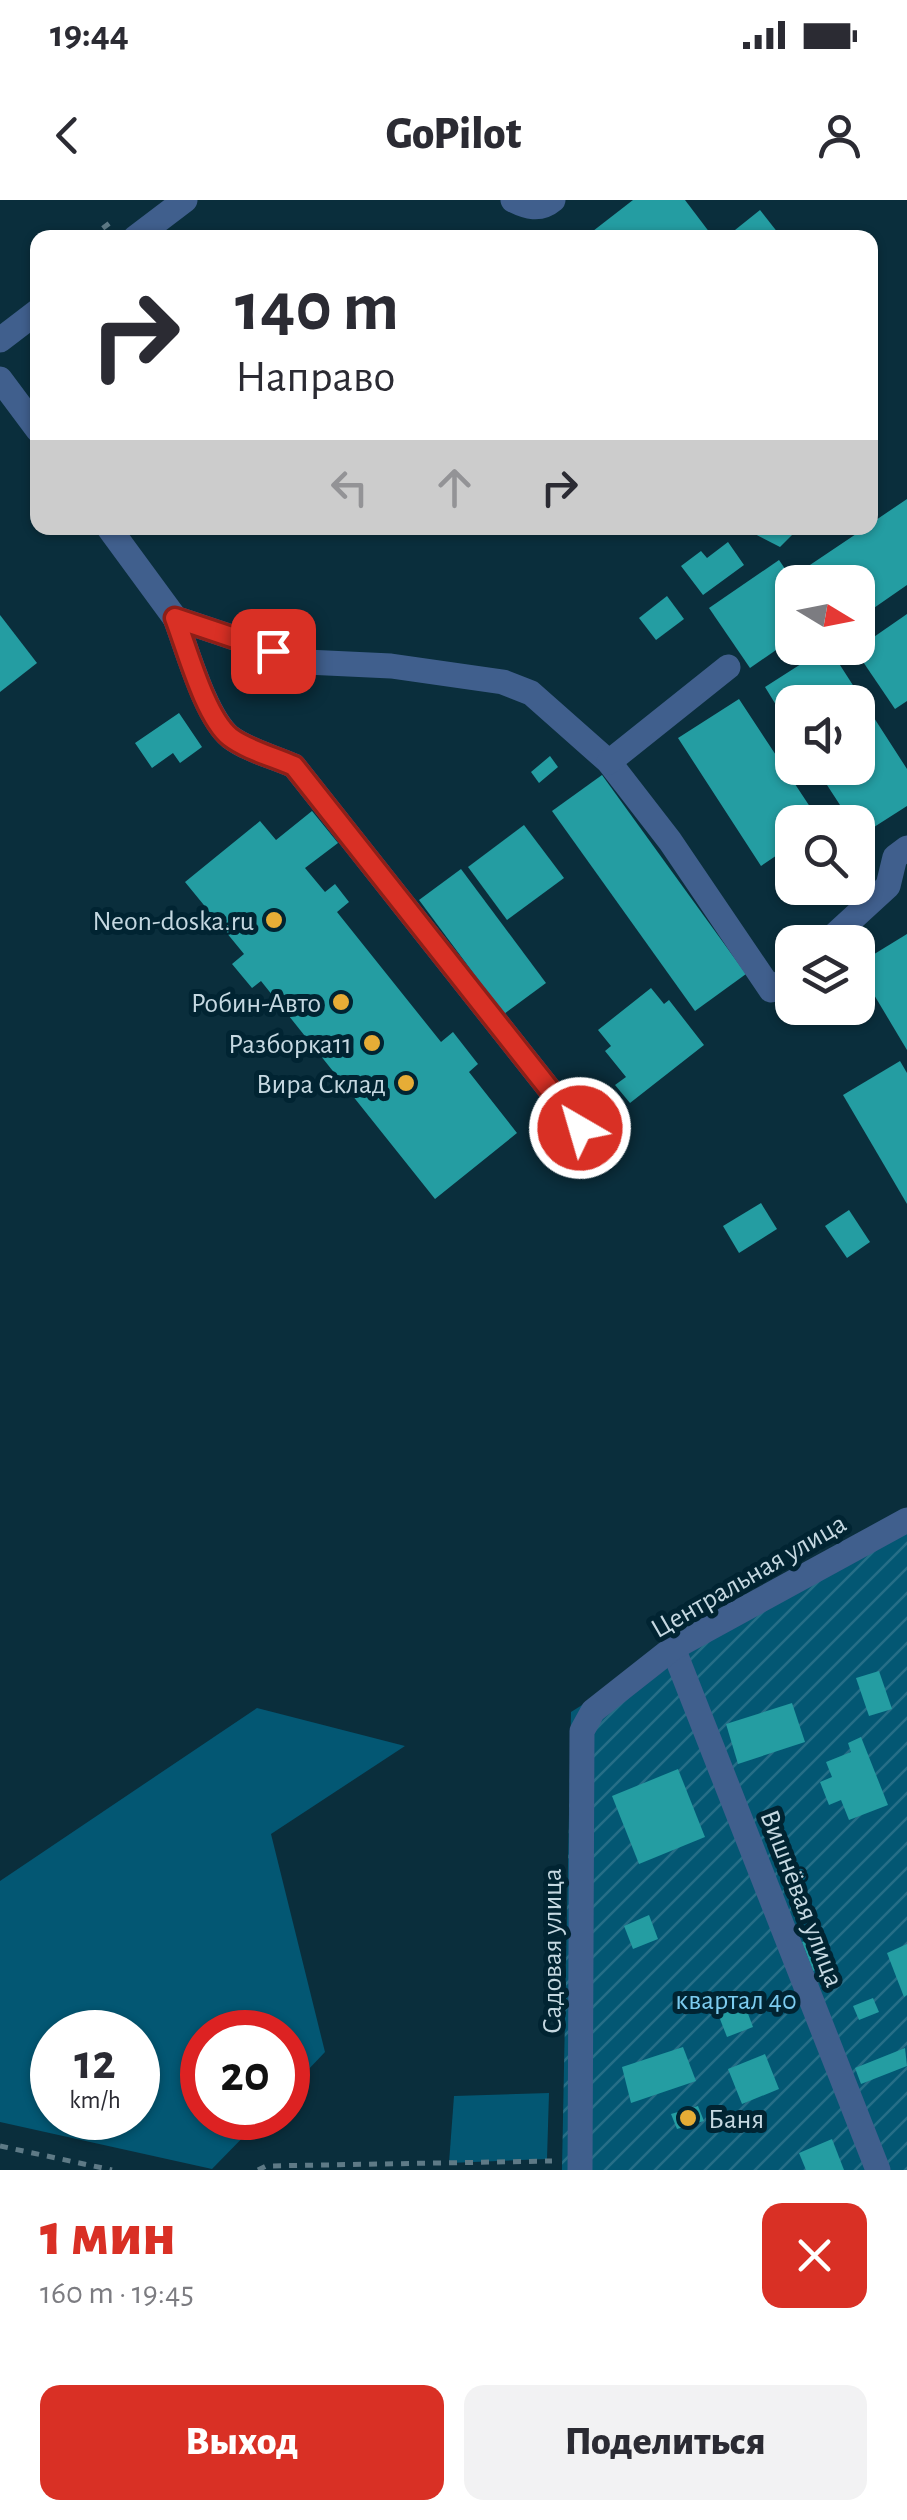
<!DOCTYPE html>
<html lang="ru">
<head>
<meta charset="utf-8">
<style>
  body { margin:0; font-family:"Alegreya Sans",sans-serif; background:#f2f2f3; color:#2b2b33; height:100vh; display:flex; flex-direction:column; font-size:38px; white-space:nowrap }
  * { box-sizing:border-box; margin:0 }
  p { font-size:32px; color:#7c7c81 }
  .icon { flex:none; width:55px; height:55px; fill:none; stroke:currentColor; stroke-width:2; stroke-linecap:round; stroke-linejoin:round }
  .map { position:relative; height:1970px; overflow:hidden }
  .drawer { display:flex; flex-direction:column; background:#fff; flex:1 }
  .drawer>* { flex:none }
  .hud { position:absolute; left:30px; top:30px; width:848px; height:305px; border-radius:20px; box-shadow:0 2px 8px #0004; background:#fff; color:#2b2b33; overflow:hidden }
  .needle { width:65px; rotate:100deg }
  .buttons { position:absolute; left:775px; top:365px; display:grid; gap:20px }
  .buttons a { display:grid; place-items:center; width:100px; height:100px; border-radius:20px; background:#fff; box-shadow:0 2px 8px #0004; font-size:50px }
  .speed { position:absolute; left:30px; top:1810px; display:flex; gap:20px; font-size:50px; font-weight:700; text-align:center }
  .speed>* { display:grid; place-content:center; width:130px; height:130px; border-radius:50%; background:#fff; box-shadow:0 2px 8px #0004; line-height:1 }
  .speed small { font-size:25px; font-weight:400 }
  .speed .limit { border:15px solid #d22; background:#fff; color:#111 }
  .pin { position:absolute; display:grid; place-items:center; width:85px; height:85px; color:#fff; margin:-42px; border-radius:20px; box-shadow:0 5px 15px #0006 }
  .me { position:absolute; width:110px; margin:-55px; rotate:322deg; stroke-linejoin:round; filter:drop-shadow(0 0 8px #0008) }
  .turn { display:flex; align-items:center; gap:35px; height:210px; padding:0 40px; font-size:45px }
  .turn .icon { width:130px; height:130px; stroke-width:2.5 }
  .turn b { display:block; font-size:70px; line-height:85px }
  .lanes { display:flex; align-items:center; height:95px; padding:0 40px; background:#0003; justify-content:center; gap:50px; direction:ltr }
  .lanes .off { opacity:.35 }
  .round { display:grid; place-items:center; flex:none; width:105px; height:105px; border-radius:20px; background:#f2f2f3 }
  .headline { display:flex; align-items:center; justify-content:space-between; height:170px; padding:0 40px }
  h1 { font-size:60px; font-weight:800; line-height:75px; color:#d93025 }
  .primary-button { display:flex; gap:20px; margin-top:auto; padding:20px 40px }
  .primary-button a { flex:1; height:115px; border-radius:20px; background:#d93025; color:#fff; font-size:40px; font-weight:800; line-height:115px; text-align:center }
  .primary-button a+a { background:#f2f2f3; color:#2b2b33 }
  .status { display:flex; justify-content:space-between; align-items:center; height:70px; padding:0 50px; background:#fff; direction:ltr }
  .status svg { height:28px; fill:currentColor }
  header { display:flex; justify-content:space-between; align-items:center; height:130px; padding:0 40px; background:#fff; font-size:45px; font-weight:800 }
  .map>svg:first-child { display:block }
  .grass { fill:#035773; fill-rule:evenodd }
  .garden { fill:url(#garden-furrows) }
  .building { fill:#249da2 }
  .lines { fill:none; stroke-linecap:round; stroke-linejoin:round }
  .path { stroke:#5e7a86; stroke-width:5; stroke-dasharray:8 8; stroke-linecap:butt }
  .minor { stroke:#405f8d; stroke-width:25 }
  .route-casing { stroke:#8d1f18; stroke-width:25 }
  .route { stroke:#d93025; stroke-width:18 }
  .poi-dot { fill:#e6ad36; stroke:#012432; stroke-width:4 }
  .labels { text-anchor:middle; stroke-width:10; stroke-linejoin:round; paint-order:stroke }
  .poi-label { font-size:28px; fill:#c5d8e1; stroke:#012432; text-anchor:end }
  .street-label { font-size:28px; fill:#c5d8e1; stroke:#012432 }
  .park-label { font-size:28px; fill:#7dccf0; stroke:#012432 }
</style>
</head>
<body>
<div class="status"><b>19:44</b><svg viewBox="0 0 49 12"><path d="M0 12V9h3v3zM5 12V6h3v6zM10 12V3h3v9zM15 12V0h3v12zM26 1h20v11H26zM47 4h2v5h-2z"/></svg></div>
<header><svg class="icon" aria-label="back" viewBox="0 0 24 24"><path d="M15 5l-7 7 7 7"/></svg>GoPilot<svg class="icon" aria-label="person" viewBox="0 0 24 24"><circle cx="12" cy="8" r="4"/><path d="M4 21q1-7 8-7t8 7"/></svg></header>
<div class="map">
<svg width="907" height="1970" viewBox="0 0 907 1970">
  <defs>
    <pattern id="garden-furrows" width="10" height="10" patternUnits="userSpaceOnUse" patternTransform="scale(2.5)"><rect width="10" height="10" fill="#035773"/><path d="M-1 1l2-2M0 10L10 0M9 11l2-2" fill="none" stroke="#266e87"/></pattern>
  </defs>
  <rect width="100%" height="100%" fill="#0a2e3c"/>
  <g class="grass">
    <path d="M257 1508 405 1546 271 1634 325 1852 288 1891V1832H202V1918H262L212 1969 0 1922V1681ZM52 1832H138V1918H52Z"/>
    <polygon points="549,1893 547,1959 449,1963 454,1896"/>
  </g>
  <polygon class="garden" points="907,1320 907,1970 562,1970 571,1512 673,1448"/>
  <g class="building">
    <polygon points="633,0 685,0 710,33 703,38 584,38"/>
    <polygon points="760,10 782,38 725,38"/>
    <polygon points="907,299 907,385 858,419 858,382 809,382 801,371 865,328 870,328 870,324"/>
    <polygon points="743,328 799,328 780,347"/>
    <polygon points="728,342 744,365 703,395 681,366 701,351 707,358"/>
    <polygon points="779,360 794,382 792,439 750,468 709,408"/>
    <polygon points="667,396 684,419 656,440 639,418"/>
    <polygon points="907,414 907,501 895,509 855,450"/>
    <polygon points="0,415 37,463 0,492"/>
    <polygon points="826,448 829,448 907,569 907,606 860,636 858,622 851,622 816,568 858,568 858,502 792,502 792,531 765,487"/>
    <polygon points="739,499 820,622 792,622 792,645 761,666 678,538"/>
    <polygon points="179,513 202,547 180,563 173,553 152,568 135,543"/>
    <polygon points="550,556 558,567 539,583 531,572"/>
    <polygon points="602,575 746,774 695,811 552,611"/>
    <polygon points="312,611 338,643 305,668 325,692 335,684 349,702 337,712 441,842 453,832 478,864 469,872 517,933 435,999 261,781 252,788 232,764 244,754 185,682 260,621 276,640"/>
    <polygon points="524,625 564,678 507,720 468,667"/>
    <polygon points="461,669 546,783 504,814 419,700"/>
    <polygon points="907,734 907,850 858,768 858,764"/>
    <polygon points="651,788 664,804 669,800 704,845 630,903 615,885 626,877 605,851 611,846 598,830"/>
    <polygon points="900,861 907,873 907,1004 843,895"/>
    <polygon points="761,1003 777,1029 739,1053 723,1026"/>
    <polygon points="849,1010 870,1042 847,1058 825,1026"/>
    <polygon points="879,1471 892,1509 869,1516 856,1478"/>
    <polygon points="792,1503 805,1542 738,1564 726,1524"/>
    <polygon points="861,1537 888,1605 849,1620 841,1600 829,1605 820,1582 832,1577 826,1562 851,1552 848,1543"/>
    <polygon points="678,1569 705,1637 639,1664 612,1596"/>
    <polygon points="649,1715 658,1739 633,1749 624,1726"/>
    <polygon points="821,1734 833,1763 813,1771 802,1742"/>
    <polygon points="907,1744 907,1795 904,1797 887,1753"/>
    <polygon points="873,1798 879,1812 859,1820 853,1806"/>
    <polygon points="744,1803 753,1827 727,1837 718,1814"/>
    <polygon points="683,1847 696,1881 631,1903 622,1867"/>
    <polygon points="905,1848 907,1866 861,1884 855,1868"/>
    <polygon points="765,1854 779,1889 742,1904 728,1869"/>
    <polygon points="698,1906 704,1921 677,1929 671,1914"/>
    <polygon points="832,1939 844,1970 806,1970 799,1953"/>
  </g>
  <g class="lines">
    <g class="path">
      <polyline points="90,38 111,22"/>
      <polyline points="0,1946 112,1970"/>
      <polyline points="258,1970 266,1966 552,1961"/>
    </g>
    <g class="minor">
      <path d="M513 0C527 7 540 11 553 0"/>
      <polyline points="135,38 185,0"/>
      <polyline points="0,140 38,111"/>
      <polyline points="0,179 38,230"/>
      <polyline points="109,328 175,418 306,462 391,466 503,482 531,493 609,562 670,641 771,790 792,775"/>
      <path d="M175 418C187 449 205 516 230 537 247 550 274 557 294 566L580 928"/>
      <polyline points="609,562 728,467"/>
      <polyline points="827,742 888,686 895,657 907,648"/>
      <polyline points="673,1448 878,1970"/>
      <polyline points="580,1970 582,1531 593,1511 673,1448 907,1320"/>
    </g>
  </g>
  <g class="lines">
    <defs>
      <path id="route" d="M273 451 175 418C187 449 205 517 230 537 247 550 274 557 294 566L580 928"/>
    </defs>
    <use href="#route" class="route-casing"/>
    <use href="#route" class="route"/>
  </g>
  <g class="poi-dot">
    <circle cx="274" cy="720" r="10"/>
    <circle cx="341" cy="802" r="10"/>
    <circle cx="372" cy="843" r="10"/>
    <circle cx="406" cy="883" r="10"/>
    <circle cx="688" cy="1918" r="10"/>
  </g>
  <g class="labels">
    <g class="poi-label">
      <text x="254" y="730">Neon-doska.ru</text>
      <text x="321" y="812">Робин-Авто</text>
      <text x="352" y="853">Разборка11</text>
      <text x="386" y="893">Вира Склад</text>
      <text x="708" y="1928" text-anchor="start">Баня</text>
    </g>
    <g class="street-label">
      <text transform="translate(748 1375) rotate(-30)" y="10">Центральная улица</text>
      <text transform="translate(803 1698) rotate(69)" y="10">Вишнёвая улица</text>
      <text transform="translate(551 1751) rotate(-90)" y="10">Садовая улица</text>
    </g>
    <g class="park-label">
      <text x="736" y="1809">квартал 40</text>
    </g>
  </g>
</svg>
<div class="buttons">
<a><svg class="needle" viewBox="-14 -14 28 28"><path d="M0-13l5 13h-10z" fill="#e53935"/><path d="M0 13l5-13h-10z" fill="#7c7c81"/></svg></a>
<a><svg class="icon" aria-label="sound" viewBox="0 0 24 24"><path d="M4 9h4l5-4v14l-5-4H4zM17 9q2 3 0 6"/></svg></a>
<a><svg class="icon" aria-label="search" viewBox="0 0 24 24"><circle cx="10" cy="10" r="6"/><path d="M15 15l6 6"/></svg></a>
<a><svg class="icon" aria-label="layers" viewBox="0 0 24 24"><path d="M12 4l9 5-9 5-9-5zM3 14l9 5 9-5"/></svg></a>
</div>
<div class="speed"><div>12<small>km/h</small></div><div class="limit">20</div></div>
<div class="pin" style="left:273px;top:451px;background:#d93025"><svg class="icon" aria-label="arrive" viewBox="0 0 24 24"><path d="M6 21V4h12l-3 4 3 4H6"/></svg></div>
<svg class="me" style="left:580px;top:928px" viewBox="-20 -20 40 40"><circle r="17" fill="#d93025" stroke="#fff" stroke-width="3"/><path d="M0-11L8 9 0 5-8 9z" fill="#fff"/></svg>
<div class="hud">
<div class="turn"><svg class="icon" aria-label="right" viewBox="0 0 24 24"><path d="M7 20v-9h11M14 6l5 5-5 5"/></svg><div><b>140 m</b>Направо</div></div>
<div class="lanes"><svg class="icon off" aria-label="left" viewBox="0 0 24 24"><path d="M17 20v-9H6M10 6l-5 5 5 5"/></svg><svg class="icon off" aria-label="ahead" viewBox="0 0 24 24"><path d="M12 20V5M6 11l6-6 6 6"/></svg><svg class="icon" aria-label="right" viewBox="0 0 24 24"><path d="M7 20v-9h11M14 6l5 5-5 5"/></svg></div>
</div>
</div>
<section class="drawer">
<div class="headline"><div><h1>1 мин</h1><p>160 m · 19:45</p></div><a class="round" style="background:#d93025;color:#fff"><svg class="icon" aria-label="close" viewBox="0 0 24 24"><path d="M6 6l12 12M18 6L6 18"/></svg></a></div>
<div class="primary-button"><a>Выход</a><a>Поделиться</a></div>
</section>
</body>
</html>
